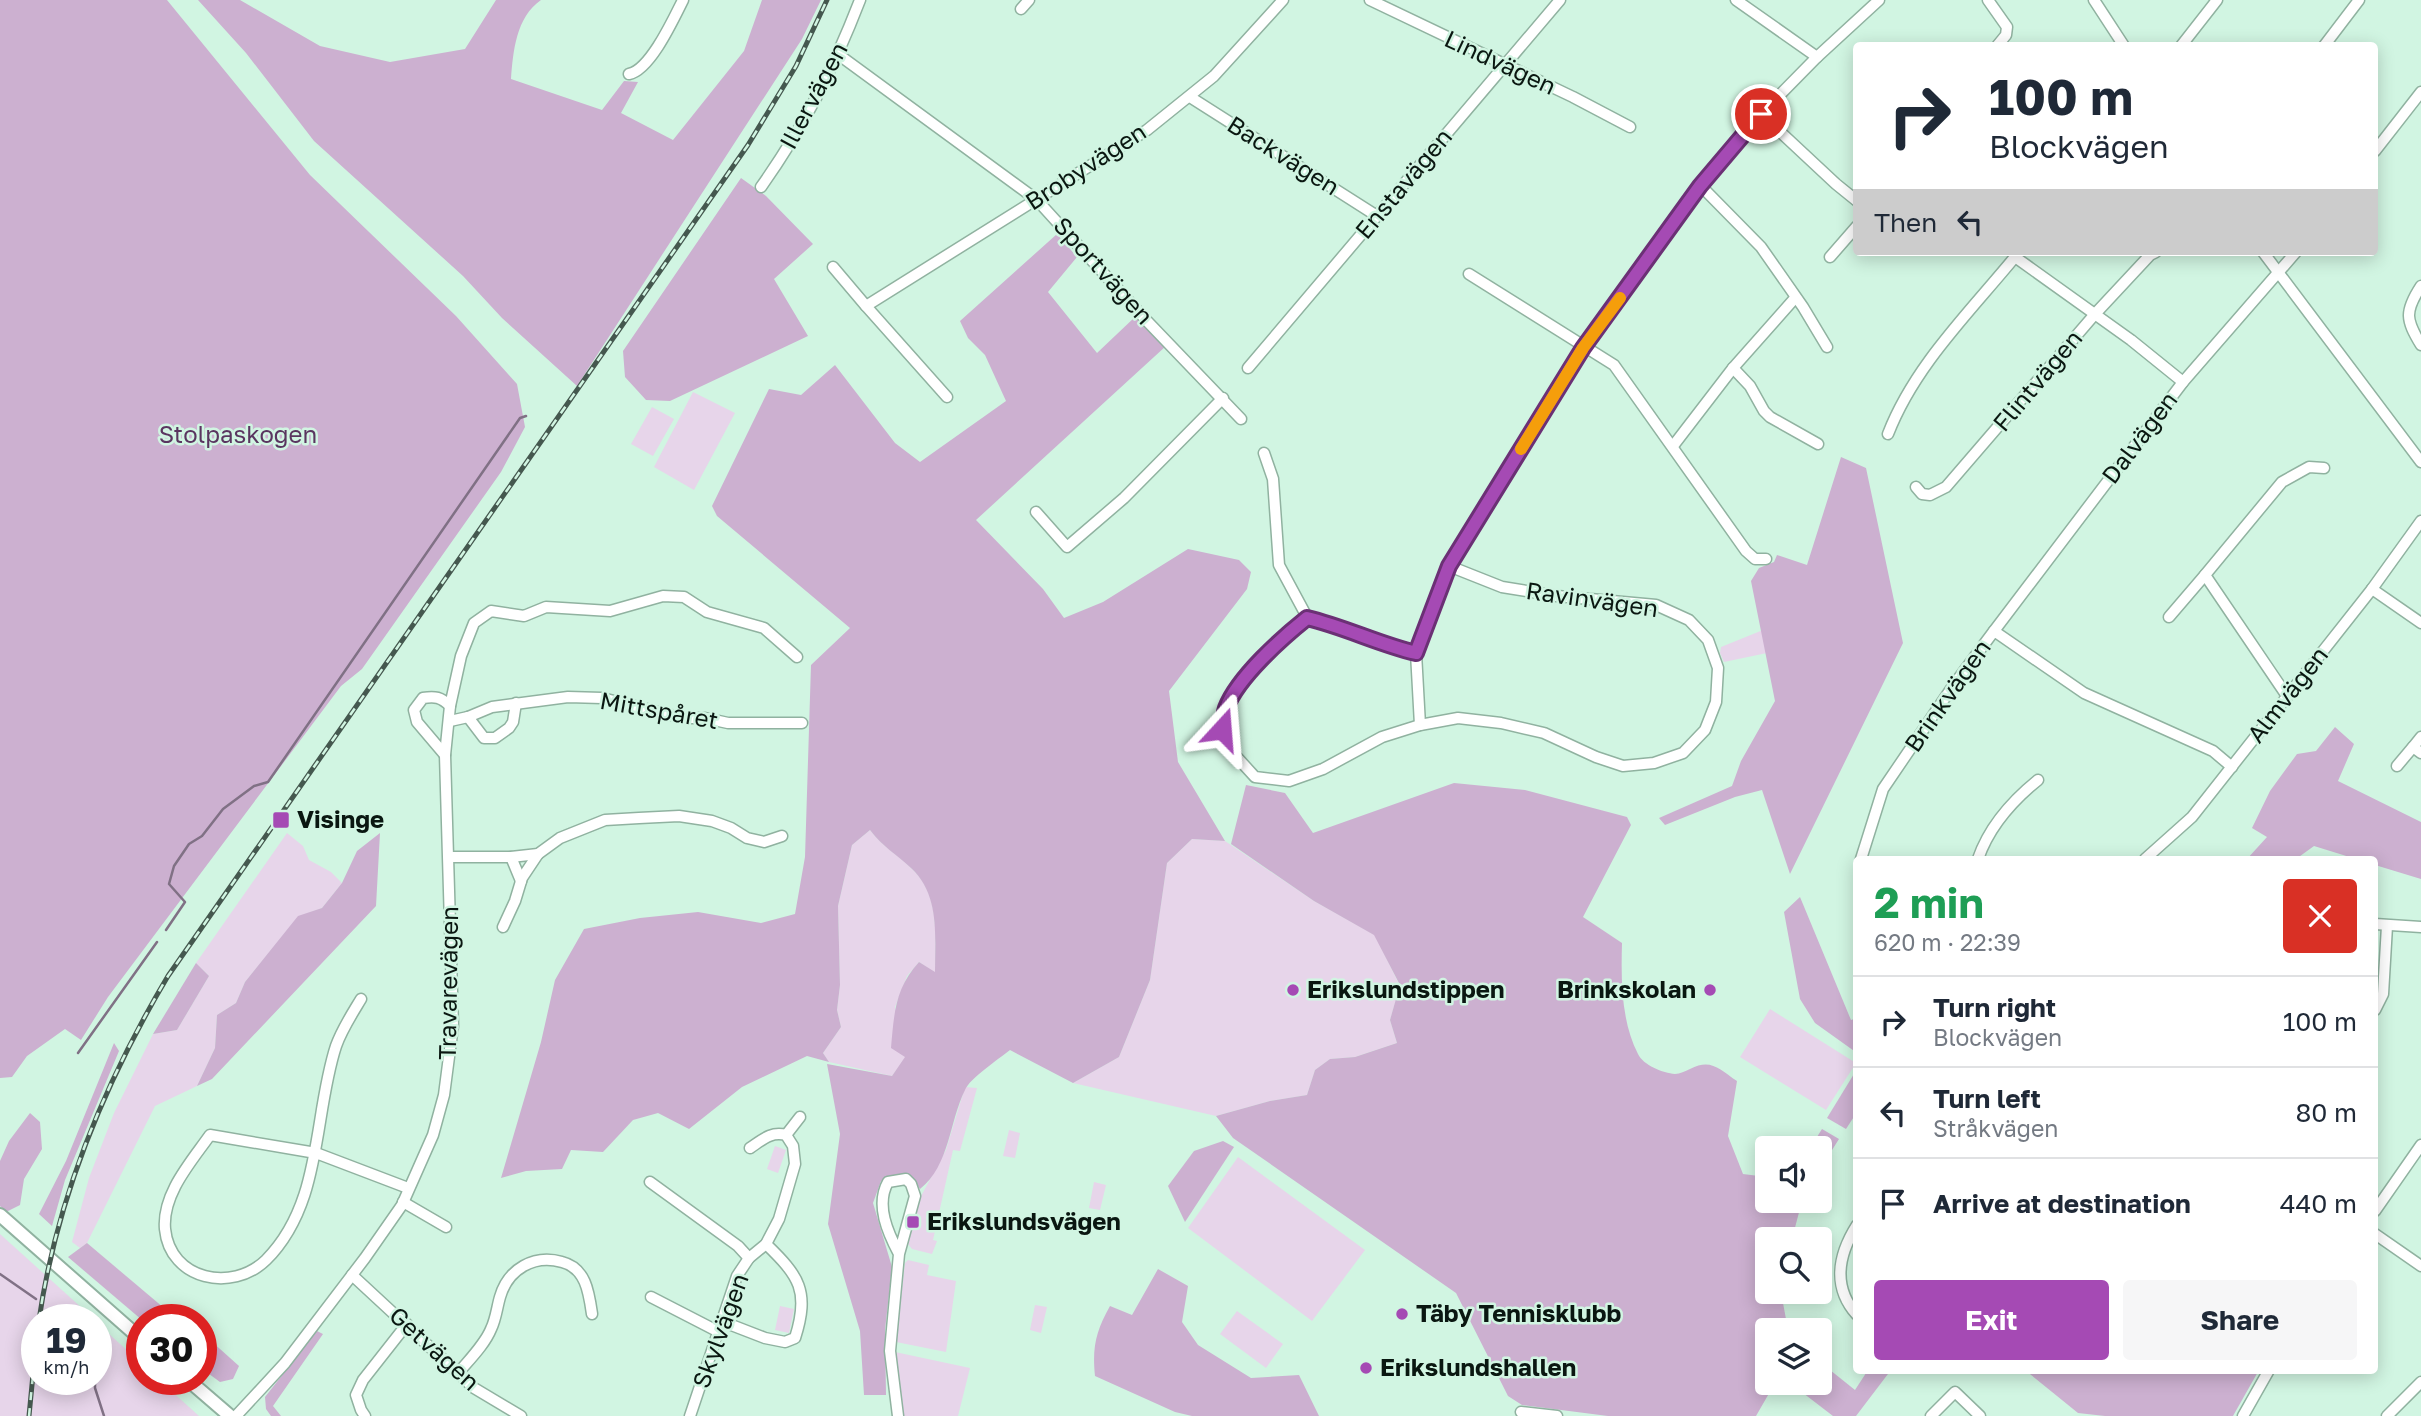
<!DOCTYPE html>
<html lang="en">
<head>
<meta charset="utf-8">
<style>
  body { margin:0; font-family:"Golos Text",sans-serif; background:#f6f6f7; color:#1f2937; height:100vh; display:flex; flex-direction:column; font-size:26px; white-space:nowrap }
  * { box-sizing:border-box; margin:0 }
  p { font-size:23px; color:#747a83 }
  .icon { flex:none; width:38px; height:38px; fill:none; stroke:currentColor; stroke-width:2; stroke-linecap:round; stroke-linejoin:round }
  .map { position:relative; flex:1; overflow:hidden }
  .panel { position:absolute; left:1853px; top:856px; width:525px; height:518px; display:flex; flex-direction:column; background:#fff; border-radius:7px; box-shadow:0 4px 18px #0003 }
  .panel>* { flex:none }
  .banner { position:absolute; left:1853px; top:42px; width:525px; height:214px; border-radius:7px; box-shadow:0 4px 18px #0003; background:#fff; color:#1f2937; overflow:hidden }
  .tools { position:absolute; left:1755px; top:1136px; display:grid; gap:14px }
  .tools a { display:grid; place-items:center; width:77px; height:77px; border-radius:7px; background:#fff; box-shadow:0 4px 18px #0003; font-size:35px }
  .speed { position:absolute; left:21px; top:1304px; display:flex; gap:14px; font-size:35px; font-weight:700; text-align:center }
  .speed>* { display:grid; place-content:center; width:91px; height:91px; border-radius:50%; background:#fff; box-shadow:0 4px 18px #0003; line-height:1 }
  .speed small { font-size:18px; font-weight:400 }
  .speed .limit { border:10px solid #d22; background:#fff; color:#111 }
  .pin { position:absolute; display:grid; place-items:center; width:60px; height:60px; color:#fff; margin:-30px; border:4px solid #fff; border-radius:50%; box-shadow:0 2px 7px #0007 }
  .me { position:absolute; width:77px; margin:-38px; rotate:19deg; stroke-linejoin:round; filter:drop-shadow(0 0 5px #0008) }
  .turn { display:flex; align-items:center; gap:24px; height:147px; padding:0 21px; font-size:32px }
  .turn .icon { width:91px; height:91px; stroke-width:2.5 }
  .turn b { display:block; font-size:49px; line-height:60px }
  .then { display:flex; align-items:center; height:66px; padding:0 21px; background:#0003; gap:14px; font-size:26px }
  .round { display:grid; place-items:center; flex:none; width:74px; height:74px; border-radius:7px; background:#f6f6f7 }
  .headline { display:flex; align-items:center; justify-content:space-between; height:119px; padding:0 21px }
  h1 { font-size:42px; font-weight:700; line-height:52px; color:#1e9e55 }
  .button { display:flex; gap:14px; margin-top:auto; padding:14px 21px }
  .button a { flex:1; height:80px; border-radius:7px; background:#a54ab4; color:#fff; font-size:28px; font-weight:700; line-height:80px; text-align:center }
  .button a+a { background:#f6f6f7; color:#1f2937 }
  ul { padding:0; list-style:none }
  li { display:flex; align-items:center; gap:21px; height:91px; padding:0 21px; border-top:2px solid #e0e1e3 }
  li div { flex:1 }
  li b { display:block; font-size:26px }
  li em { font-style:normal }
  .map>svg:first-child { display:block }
  .green { fill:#e7d5ea }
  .forest { fill:#ccb0d0 }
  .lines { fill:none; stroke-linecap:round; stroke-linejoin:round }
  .stream { stroke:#807185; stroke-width:2.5 }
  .minor-casing { stroke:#90b2a0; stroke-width:13 }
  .major-casing { stroke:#90b2a0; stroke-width:16 }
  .minor { stroke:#fff; stroke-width:10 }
  .major { stroke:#fff; stroke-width:12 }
  .rail-casing { stroke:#45584f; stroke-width:5 }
  .rail { stroke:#d1f5e2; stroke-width:2.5; stroke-dasharray:8; stroke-linecap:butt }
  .route-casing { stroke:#6b3075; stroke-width:18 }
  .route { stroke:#a54ab4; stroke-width:12 }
  .slow { stroke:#f59e0b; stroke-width:12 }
  .poi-dot { fill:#a54ab4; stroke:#d1f5e2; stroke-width:2.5 }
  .labels { text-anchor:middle; stroke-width:5; stroke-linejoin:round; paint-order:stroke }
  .street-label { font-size:24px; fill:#0a1711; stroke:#d1f5e2 }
  .park-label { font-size:24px; fill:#5a3560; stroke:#d1f5e2 }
  .poi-label { font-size:24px; font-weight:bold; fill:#0a1711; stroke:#d1f5e2; text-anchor:start }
</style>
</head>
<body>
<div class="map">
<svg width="2421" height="1416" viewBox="0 0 2421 1416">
  <rect width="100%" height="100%" fill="#d1f5e2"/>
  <g class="green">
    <polygon points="693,392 735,413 694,490 654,467"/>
    <polygon points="652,407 674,419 653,456 631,444"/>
    <polygon points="1763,630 1767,653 1724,662 1720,653 1721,647"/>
    <path d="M870 830C884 848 896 853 911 868 941 895 935 936 935 973L919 962 907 976 895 1007 906 1057 892 1076 829 1062 823 1053 841 1027 837 1010 840 985 838 906 852 845Z"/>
    <polygon points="287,833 303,846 309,860 331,872 342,883 322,908 298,917 245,982 236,1003 217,1015 215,1048 197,1086 155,1106 87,1243 80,1248 72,1242 89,1178 114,1113 153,1034 177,1030 209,976 196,963"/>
    <polygon points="1192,839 1225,841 1314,901 1375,935 1400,986 1390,1020 1397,1043 1355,1057 1330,1059 1315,1070 1307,1095 1270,1101 1216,1116 1073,1083 1119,1057 1150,980 1167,863"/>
    <polygon points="1770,1009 1856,1063 1826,1110 1740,1057"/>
    <polygon points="965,1087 977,1088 960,1151 953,1150 933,1240 937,1241 932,1254 912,1249 908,1244 920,1198 946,1150"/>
    <polygon points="1009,1130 1020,1133 1015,1158 1003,1156"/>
    <polygon points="775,1146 786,1150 778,1173 767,1169"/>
    <polygon points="1238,1157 1365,1250 1312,1321 1188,1228"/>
    <polygon points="1094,1182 1106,1185 1100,1210 1089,1208"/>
    <polygon points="0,1234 94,1319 37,1320 37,1379 96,1379 96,1322 142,1364 142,1379 158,1379 199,1416 0,1416"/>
    <polygon points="908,1260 929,1265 927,1275 956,1281 946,1352 896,1342 905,1263"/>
    <polygon points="1035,1305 1047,1307 1041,1333 1030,1330"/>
    <polygon points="780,1306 794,1309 789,1333 775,1330"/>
    <polygon points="1237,1311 1283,1344 1266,1368 1220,1334"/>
    <polygon points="895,1352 970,1368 958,1416 903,1416"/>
  </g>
  <g class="forest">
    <polygon points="0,0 167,0 310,175 456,316 517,384 525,427 501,472 362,669 341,686 108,997 81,1040 65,1029 27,1056 12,1077 0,1078"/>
    <path d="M198 0H240L320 46 390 62 465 49 496 0H541C516 17 513 52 511 79L602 110 624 81 638 82 621 113 673 140 744 51 762 0H821L802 39 577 386 502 318 463 276 314 141 246 53Z"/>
    <polygon points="741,178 766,196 813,244 774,279 808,336 670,401 646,400 625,377 623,351"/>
    <path d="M1057 234 1077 257 1048 292 1097 353 1136 316 1166 346 976 520 1043 589 1064 618 1103 602 1188 549 1239 560 1251 572 1247 589 1169 691 1178 762 1225 841 1192 839 1167 863 1150 980 1119 1057 1073 1083 1010 1050C999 1059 970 1078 965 1090 949 1122 950 1165 920 1189L912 1177 881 1181 873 1203 892 1267 885 1330 886 1395H864L860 1331 828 1224 840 1134 827 1064 892 1076 905 1057 891 1048C894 1014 895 988 919 962L935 972C935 935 940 895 911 868 896 854 883 847 870 830L852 845 838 906 840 985 837 1010 841 1027 823 1053 829 1062 807 1056 742 1087 689 1129 658 1113 633 1120 603 1152 571 1150 562 1169 526 1171 501 1178 541 1042 555 980 584 929 640 918 698 912 761 923 795 914 805 857 811 665 850 628 717 516 712 506 769 389 801 395 835 365 895 443 920 462 1006 401 985 355 968 338 960 321Z"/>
    <polygon points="1841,457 1866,468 1903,643 1790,874 1762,790 1735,797 1665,825 1659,818 1732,786 1741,761 1775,701 1751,581 1759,568 1774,562 1777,555 1807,565"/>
    <polygon points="2335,727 2354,744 2338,781 2421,822 2421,879 2375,865 2375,859 2356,859 2314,846 2296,859 2247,859 2267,837 2252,828 2270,791 2297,754 2316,751"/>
    <path d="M1454 783 1525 790 1627 817 1631 825 1583 917 1622 943C1621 980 1621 1021 1638 1054 1643 1065 1663 1073 1675 1074 1680 1074 1685 1071 1690 1069 1711 1058 1719 1069 1737 1081L1728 1136 1743 1174 1767 1177 1768 1200 1802 1201 1792 1239H1768V1292H1781L1788 1330H1768V1382L1775 1383 1756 1416H1608L1522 1405 1508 1396 1456 1293 1233 1138 1216 1116 1270 1101 1307 1095 1315 1070 1330 1059 1355 1057 1397 1043 1390 1020 1400 985 1374 935 1314 901 1231 844 1246 785 1285 793 1313 833Z"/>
    <polygon points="380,833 376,906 212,1079 197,1086 215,1048 217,1015 236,1003 245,982 298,916 322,908 342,883 357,851"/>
    <polygon points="1800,897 1851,1020 1857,1018 1857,1053 1815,1023 1800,999 1784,912"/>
    <polygon points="196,963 209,976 177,1030 153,1034"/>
    <polygon points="114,1043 119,1051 65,1180 52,1226 39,1214 66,1161"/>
    <polygon points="1857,1069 1857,1112 1846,1129 1827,1118"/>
    <polygon points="30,1113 40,1122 42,1149 24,1179 20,1205 6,1212 0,1206 0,1161 9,1141"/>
    <polygon points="1822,1129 1839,1139 1820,1169 1820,1148 1810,1148"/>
    <polygon points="1223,1141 1234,1147 1185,1222 1168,1186 1194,1151"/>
    <polygon points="87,1243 177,1319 142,1320 68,1257"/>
    <path d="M1158 1269 1188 1286 1182 1322 1198 1345 1251 1378 1299 1375 1319 1416H1192L1175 1412 1095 1376C1092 1347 1096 1331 1110 1306L1132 1315Z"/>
    <polygon points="317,1331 323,1334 273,1406 281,1416 271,1416 266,1409 265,1397"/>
    <polygon points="201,1332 239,1366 233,1379 220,1382 201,1368"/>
    <polygon points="1820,1362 1855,1390 1868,1370 1891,1370 1856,1416 1833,1416 1790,1383 1820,1382"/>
    <polygon points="2025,1370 2259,1370 2233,1416 2105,1416 2078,1413"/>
  </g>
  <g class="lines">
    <g class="stream">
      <polyline points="166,930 185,902 169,884 174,866 189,844 202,836 223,809 254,786 268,782 520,418 526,416"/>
      <polyline points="78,1053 157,942"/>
      <polyline points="0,1274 36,1299"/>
      <polyline points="52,1312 63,1320"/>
      <polyline points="95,1379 95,1388 104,1416"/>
    </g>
    <defs>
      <g id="minor">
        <polyline points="1370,0 1573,97 1630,127"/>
        <polyline points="1736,0 1817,57"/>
        <polyline points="1988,0 2007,27 2006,35 1997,46"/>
        <polyline points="2094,0 2124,46"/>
        <polyline points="1021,9 1029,0"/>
        <polyline points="2181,46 2217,0"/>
        <polyline points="2324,46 2359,0"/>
        <polyline points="839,55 1037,200 1146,320 1241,419"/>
        <path d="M629 74C650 70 673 20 683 0"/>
        <polyline points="1190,97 1377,216"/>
        <polyline points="1761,114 1836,184 1857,201"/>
        <polyline points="2375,151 2421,92"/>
        <polyline points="1700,185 1761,247 1803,307 1827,347"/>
        <path d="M761 187C804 126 833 70 860 0"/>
        <polyline points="2263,252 2421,462"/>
        <polyline points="1830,257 1857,226"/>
        <polyline points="2015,257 2131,340 2183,382"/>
        <polyline points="833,267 866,306"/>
        <polyline points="1469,274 1614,365 1746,551 1755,559 1766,559"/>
        <path d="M2421 286C2404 312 2406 320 2421 345"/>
        <polyline points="1248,368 1560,0"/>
        <polyline points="1733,368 1750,386 1764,411 1770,417 1818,444"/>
        <polyline points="947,397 866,306 1147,130 1214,76 1283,0"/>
        <path d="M1888 434C1915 364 1972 310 2019 252"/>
        <polyline points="1673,446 1733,368 1795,298"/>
        <polyline points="1264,453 1273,479 1279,565 1307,617"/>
        <polyline points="1916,487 1922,494 1930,495 1946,487 2095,314 2150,255 2156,252"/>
        <polyline points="1036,512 1067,547 1124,498 1223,398"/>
        <polyline points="2372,589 2421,623"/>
        <polyline points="1307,617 1285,635 1244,680 1226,708 1222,729 1234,754 1255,777 1289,781 1323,769 1382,737 1420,725 1458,718 1501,723 1544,733 1596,757 1623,766 1654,763 1683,753 1705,730 1716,702 1718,668 1708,640 1689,620 1656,605 1557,596 1502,587 1449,566"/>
        <path d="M1307 617C1345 627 1378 644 1416 653"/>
        <polyline points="2169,617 2205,575"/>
        <polyline points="1994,631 2183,382 2296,252"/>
        <polyline points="2287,696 2205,575 2282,482 2309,467 2324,468"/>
        <polyline points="468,717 484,738 495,738 509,728 513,722 516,703"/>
        <polyline points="450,721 468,717 492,707 568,697 602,698 683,718 705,718 728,723 802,723"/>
        <polyline points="1420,725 1416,653 1449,566 1583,348 1700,185 1761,114 1817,57 1879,0"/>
        <polyline points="2421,737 2413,747 2421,753"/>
        <path d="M445 755 417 722 414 710 423 698C435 696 441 697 450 706"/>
        <polyline points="2397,766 2413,747"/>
        <polyline points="449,857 511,857 538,854 560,838 605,820 639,818 679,816 712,821 731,828 747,838 764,842 782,836"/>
        <polyline points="511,857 521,881"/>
        <polyline points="1861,859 1883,789 1953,686 1994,631 2084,693 2213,751 2232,767"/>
        <path d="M1978 859C1989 827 2012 801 2038 780"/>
        <polyline points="2145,859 2192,817 2372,589 2421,521"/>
        <polyline points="2375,924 2421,927"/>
        <polyline points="503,927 515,901 522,878 538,854"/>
        <path d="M361 999C352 1014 342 1029 336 1046 313 1116 323 1203 266 1260 232 1293 170 1280 165 1229 162 1194 191 1162 210 1135L316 1153 408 1188"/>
        <polyline points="2375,1010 2383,994 2387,926"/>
        <polyline points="786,1135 800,1117"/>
        <polyline points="650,1182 738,1246 749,1258"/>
        <polyline points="403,1202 446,1227"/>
        <polyline points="2375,1211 2421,1145"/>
        <path d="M1857 1225C1838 1255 1832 1287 1857 1315"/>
        <polyline points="2375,1234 2421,1266"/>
        <polyline points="352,1275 474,1388 521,1416"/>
        <polyline points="651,1297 719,1332"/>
        <path d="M721 1321 765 1338 785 1342 795 1338C810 1291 799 1276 766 1244"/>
        <path d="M459 1372C470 1359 485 1344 491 1329 496 1319 497 1307 500 1297 508 1269 534 1254 562 1262 586 1268 589 1293 592 1314"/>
        <polyline points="1521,1412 1557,1416"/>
        <polyline points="236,1416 285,1363 365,1258 402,1205 433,1135 444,1095 453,1026 445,755 450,706 461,656 474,623 491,611 524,616 546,607 610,611 663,596 684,597 707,612 764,628 797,657"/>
        <polyline points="365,1416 361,1410 356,1395 363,1380 407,1324"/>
        <path d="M690 1416 737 1276 749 1258 766 1244 779 1219 795 1164 793 1146 786 1135C771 1131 762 1140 750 1148"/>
        <path d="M898 1416 890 1351 899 1254 915 1196 911 1184 906 1179 888 1182C875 1205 888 1233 899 1254"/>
        <polyline points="1931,1416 1955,1392 1980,1416"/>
        <polyline points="2243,1416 2269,1370"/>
        <polyline points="2387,1416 2421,1382"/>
      </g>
      <g id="major">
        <polyline points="0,1215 142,1340"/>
        <polyline points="187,1379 230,1416"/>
      </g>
    </defs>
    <use href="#minor" class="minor-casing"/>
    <use href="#major" class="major-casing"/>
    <use href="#minor" class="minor"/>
    <use href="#major" class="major"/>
    <defs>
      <g id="rail">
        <path d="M39 1320C57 1196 105 1082 168 976L748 145 796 66 827 0"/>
        <polyline points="29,1416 37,1333"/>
      </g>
    </defs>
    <use href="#rail" class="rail-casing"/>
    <use href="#rail" class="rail"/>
  </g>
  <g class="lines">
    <defs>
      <path id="route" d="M1222 729C1223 723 1224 714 1226 708 1238 677 1282 638 1307 618 1345 627 1378 644 1416 653L1449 566 1583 348 1700 186 1761 114"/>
    </defs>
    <use href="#route" class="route-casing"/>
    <use href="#route" class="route"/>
    <polyline class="slow" points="1521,449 1583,348 1620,298"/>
  </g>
  <g class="poi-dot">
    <rect x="272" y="811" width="18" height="18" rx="3.5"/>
    <circle cx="1293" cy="990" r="7"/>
    <circle cx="1710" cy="990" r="7"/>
    <rect x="906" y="1215" width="14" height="14" rx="3.5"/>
    <circle cx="1402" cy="1314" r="7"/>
    <circle cx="1366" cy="1368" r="7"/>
  </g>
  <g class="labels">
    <g class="street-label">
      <text transform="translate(1500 63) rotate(25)" y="8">Lindvägen</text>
      <text transform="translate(814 96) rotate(-62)" y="8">Illervägen</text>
      <text transform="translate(1283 156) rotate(32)" y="8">Backvägen</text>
      <text transform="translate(1086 167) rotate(-33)" y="8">Brobyvägen</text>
      <text transform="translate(1404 184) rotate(-50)" y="8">Enstavägen</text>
      <text transform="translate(1103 271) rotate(48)" y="8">Sportvägen</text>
      <text transform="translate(2038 381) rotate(-50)" y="8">Flintvägen</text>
      <text transform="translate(2140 438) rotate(-53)" y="8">Dalvägen</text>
      <text transform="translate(1592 600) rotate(8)" y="8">Ravinvägen</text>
      <text transform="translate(2288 695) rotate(-52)" y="8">Almvägen</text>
      <text transform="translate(1948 696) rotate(-55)" y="8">Brinkvägen</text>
      <text transform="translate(659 711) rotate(10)" y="8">Mittspåret</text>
      <text transform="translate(449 983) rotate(-89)" y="8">Travarevägen</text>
      <text transform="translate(721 1331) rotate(-70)" y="8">Skylvägen</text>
      <text transform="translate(434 1349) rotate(42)" y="8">Getvägen</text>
    </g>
    <g class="park-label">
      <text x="238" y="443">Stolpaskogen</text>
    </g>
    <g class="poi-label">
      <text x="297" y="828">Visinge</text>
      <text x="1307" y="998">Erikslundstippen</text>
      <text x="1696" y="998" text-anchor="end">Brinkskolan</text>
      <text x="927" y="1230">Erikslundsvägen</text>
      <text x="1416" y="1322">Täby Tennisklubb</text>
      <text x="1380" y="1376">Erikslundshallen</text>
    </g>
  </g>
</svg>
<div class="tools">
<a><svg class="icon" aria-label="sound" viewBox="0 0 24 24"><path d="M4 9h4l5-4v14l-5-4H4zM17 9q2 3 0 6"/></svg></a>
<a><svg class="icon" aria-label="search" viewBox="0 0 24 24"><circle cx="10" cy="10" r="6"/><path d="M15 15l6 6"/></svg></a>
<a><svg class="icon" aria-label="layers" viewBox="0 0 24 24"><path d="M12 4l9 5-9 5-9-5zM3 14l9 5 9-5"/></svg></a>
</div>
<div class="speed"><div>19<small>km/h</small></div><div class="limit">30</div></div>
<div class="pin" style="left:1761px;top:114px;background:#d93025"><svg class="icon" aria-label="arrive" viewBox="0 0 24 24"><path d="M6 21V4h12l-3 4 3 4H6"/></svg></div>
<svg class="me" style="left:1222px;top:729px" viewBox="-20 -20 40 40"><path d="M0-17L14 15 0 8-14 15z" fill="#a54ab4" stroke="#fff" stroke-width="4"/></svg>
<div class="banner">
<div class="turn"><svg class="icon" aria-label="right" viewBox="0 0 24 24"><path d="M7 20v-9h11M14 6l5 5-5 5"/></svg><div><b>100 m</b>Blockvägen</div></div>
<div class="then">Then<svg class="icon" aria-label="left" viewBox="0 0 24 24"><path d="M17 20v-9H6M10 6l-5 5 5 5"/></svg></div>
</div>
<section class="panel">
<div class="headline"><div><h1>2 min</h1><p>620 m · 22:39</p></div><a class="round" style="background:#d93025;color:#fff"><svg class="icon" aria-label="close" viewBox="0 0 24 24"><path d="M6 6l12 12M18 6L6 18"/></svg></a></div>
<ul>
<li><svg class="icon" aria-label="right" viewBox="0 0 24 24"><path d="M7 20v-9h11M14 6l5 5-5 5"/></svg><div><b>Turn right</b><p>Blockvägen</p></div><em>100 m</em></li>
<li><svg class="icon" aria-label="left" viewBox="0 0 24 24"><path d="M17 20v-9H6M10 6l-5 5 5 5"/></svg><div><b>Turn left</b><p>Stråkvägen</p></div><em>80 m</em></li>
<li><svg class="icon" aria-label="arrive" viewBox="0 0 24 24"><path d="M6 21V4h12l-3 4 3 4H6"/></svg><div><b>Arrive at destination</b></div><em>440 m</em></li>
</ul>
<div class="button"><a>Exit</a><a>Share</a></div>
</section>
</div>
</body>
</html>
